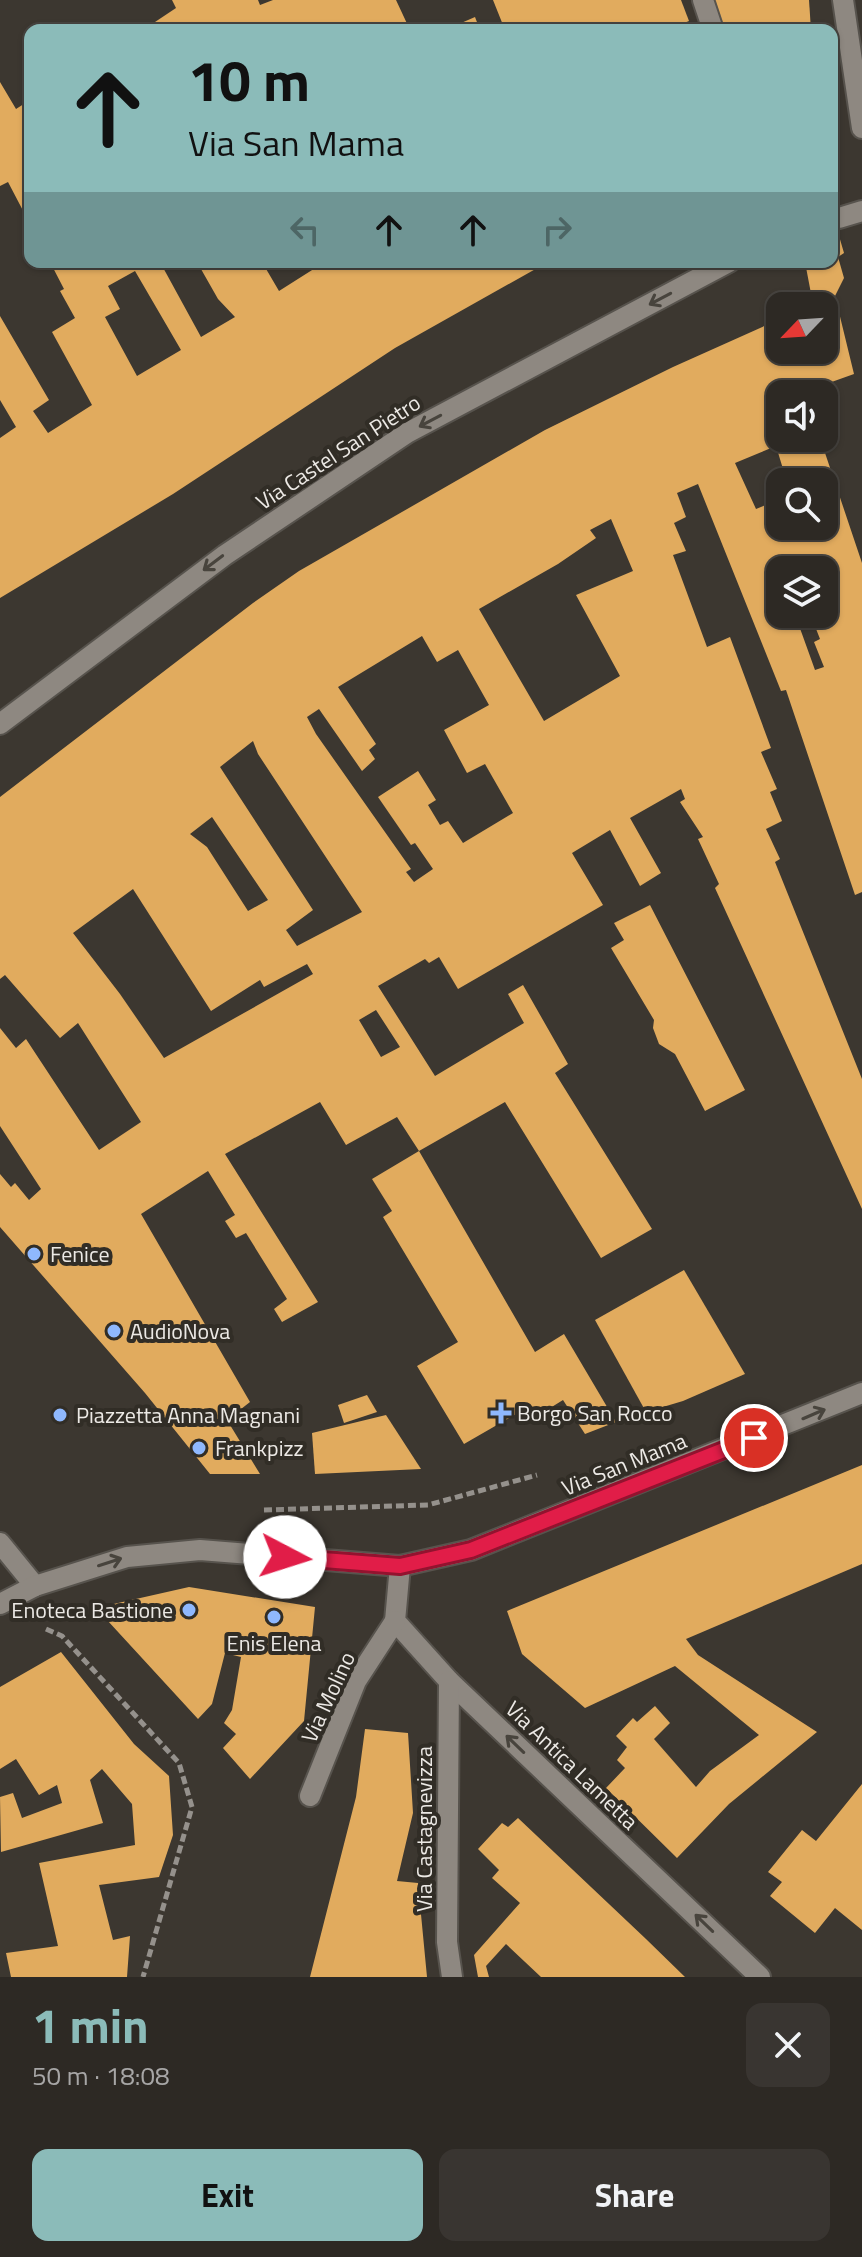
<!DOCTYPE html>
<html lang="en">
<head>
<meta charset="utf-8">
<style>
  body { margin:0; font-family:"Titillium Web",sans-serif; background:#393531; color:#f1f3f6; height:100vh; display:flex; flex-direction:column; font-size:30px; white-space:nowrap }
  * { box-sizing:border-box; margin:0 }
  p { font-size:26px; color:#a7a6a6 }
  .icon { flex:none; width:44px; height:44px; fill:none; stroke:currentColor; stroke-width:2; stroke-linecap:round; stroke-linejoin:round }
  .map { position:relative; height:1977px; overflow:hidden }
  .side { display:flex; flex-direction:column; background:#2d2924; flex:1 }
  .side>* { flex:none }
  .guide { position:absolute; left:24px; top:24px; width:814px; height:244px; border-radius:16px; box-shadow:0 2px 6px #0004,0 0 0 2px #484541; background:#8bbbb9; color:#111; overflow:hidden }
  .needle { width:52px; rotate:245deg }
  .fabs { position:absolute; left:766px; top:292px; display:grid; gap:16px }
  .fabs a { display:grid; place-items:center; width:72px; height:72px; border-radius:16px; background:#2d2924; box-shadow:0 2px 6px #0004,0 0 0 2px #484541; font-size:40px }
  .pin { position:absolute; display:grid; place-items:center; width:68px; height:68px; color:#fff; margin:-34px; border:4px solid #fff; border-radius:50%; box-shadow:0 2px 8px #0007 }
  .me { position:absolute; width:88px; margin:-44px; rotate:95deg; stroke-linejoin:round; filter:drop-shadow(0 0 6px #0008) }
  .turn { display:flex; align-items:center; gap:28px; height:168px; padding:0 32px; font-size:36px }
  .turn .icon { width:104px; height:104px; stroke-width:2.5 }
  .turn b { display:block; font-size:56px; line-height:68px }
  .lanes { display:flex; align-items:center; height:76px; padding:0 32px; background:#0003; justify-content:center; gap:40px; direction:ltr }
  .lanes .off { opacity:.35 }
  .round { display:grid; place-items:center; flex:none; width:84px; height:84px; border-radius:16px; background:#393531 }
  .overview { display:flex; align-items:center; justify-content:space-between; height:136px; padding:0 32px }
  h1 { font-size:48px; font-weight:700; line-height:60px; color:#8bbbb9 }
  .action { display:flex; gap:16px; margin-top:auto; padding:16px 32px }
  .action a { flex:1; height:92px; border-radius:16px; background:#8bbbb9; color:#111; font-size:32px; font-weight:700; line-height:92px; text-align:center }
  .action a+a { background:#393531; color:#f1f3f6 }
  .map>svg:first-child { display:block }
  .building { fill:#e1ab5e; fill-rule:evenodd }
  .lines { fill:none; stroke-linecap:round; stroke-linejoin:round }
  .street-casing { stroke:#57534d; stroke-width:24 }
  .secondary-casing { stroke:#57534d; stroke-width:24 }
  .path { stroke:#95918c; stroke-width:5; stroke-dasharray:8 4; stroke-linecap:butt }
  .street { stroke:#8e8881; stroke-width:20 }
  .secondary { stroke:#8e8881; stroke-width:20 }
  .oneway { stroke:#48443d }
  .route-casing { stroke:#92132f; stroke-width:20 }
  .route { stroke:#e11d48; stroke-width:14 }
  .poi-dot { fill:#8fb8fd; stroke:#312d26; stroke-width:3 }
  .labels { text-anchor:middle; stroke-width:8; stroke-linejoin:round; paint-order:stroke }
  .street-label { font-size:22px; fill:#ece9e5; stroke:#312d26 }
  .poi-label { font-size:22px; fill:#ece9e5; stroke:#312d26; text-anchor:start }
</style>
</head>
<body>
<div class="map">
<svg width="862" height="1977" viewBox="0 0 862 1977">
  <rect width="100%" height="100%" fill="#3c3730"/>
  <g class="building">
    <polygon points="172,0 258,0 260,5 273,0 396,0 410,30 230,30 227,22 214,30 143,30 176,8"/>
    <polygon points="493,0 681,0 689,21 667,30 505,30"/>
    <polygon points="712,0 809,0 811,30 721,30"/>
    <polygon points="475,17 480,30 445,30"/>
    <polygon points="0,82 16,109 30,100 30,224 8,182 0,186"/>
    <path d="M832 212 844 253 838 257 844 278 835 296 854 374 798 394H780V438H820L862 563V892L855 895 786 690 781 691 698 484 677 493 686 517 674 523 686 551 673 555 707 647 730 637 771 748 761 752 777 789 770 792 782 821 766 829 780 859 775 862 862 1079V1209L715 888 719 884 698 839 703 837 680 802 685 799 681 789 630 818 661 873 640 886 610 830 572 853 603 905 458 989 439 957 429 963 425 959 378 986 435 1076 524 1023 508 994 523 985 568 1064 555 1073 652 1229 601 1258 505 1102 419 1151 397 1117 346 1145 320 1102 225 1154 318 1302 282 1322 274 1309 287 1299 246 1233 236 1238 225 1221 235 1215 208 1171 141 1214 250 1402 227 1420 260 1474H210L145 1393 0 1227V1174L11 1187 15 1183 29 1200 41 1189 0 1126V1028L16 1048 26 1039 99 1150 141 1122 78 1023 60 1038 5 975 0 979V797L253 603 299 571 545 430 673 367 780 319V350H824V306H808L813 304 805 262H832ZM776 446 787 482H824V526H780V499L756 509 735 463ZM611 519 633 571 576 595 620 676 544 721 479 609 558 564 596 538 590 530ZM780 570H824V614H780ZM811 616 820 639 814 642 824 667 815 670 797 620ZM422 636 437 662 458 650 489 705 444 730 467 773 485 764 513 813 463 843 448 821 440 825 428 805 436 800 418 771 378 797 411 845 415 843 433 869 414 882 406 872 411 869 316 734 307 717 319 709 362 771 375 759 369 750 376 744 338 687ZM253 741 258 754 362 912 297 946 286 930 313 910 220 767ZM212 817 268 900 248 911 207 847 190 834ZM133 889 211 1011 260 980 264 987 307 964 313 974 164 1058 120 994 73 933ZM376 1010 400 1047 381 1057 359 1020Z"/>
    <path d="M50 262H160L201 337 235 317 218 299 197 262H262L279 291 320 265 318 262H548L395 348 173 494 0 598V438L16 427 0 400V316L49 400 33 411 48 433 92 405 52 332 75 318 60 291 64 289ZM135 271 181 350 137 376 105 317 120 309 108 286Z"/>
    <polygon points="650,905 745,1090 705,1111 675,1054 659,1044 653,1028 654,1020 611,948 624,940 614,923"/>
    <polygon points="419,1151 535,1352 564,1334 616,1422 585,1434 563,1400 526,1423 518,1413 464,1444 417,1366 458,1342 383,1217 392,1211 372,1179"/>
    <polygon points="684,1270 745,1374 683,1401 646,1412 595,1320"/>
    <polygon points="367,1395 377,1412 344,1423 338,1405"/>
    <polygon points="386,1415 421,1469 315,1474 312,1433"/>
    <polygon points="862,1465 862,1564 686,1639 698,1655 817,1732 729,1804 677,1858 606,1788 625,1768 617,1760 627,1747 616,1736 633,1718 637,1722 655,1706 670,1723 654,1739 696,1787 710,1771 759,1735 675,1666 585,1708 522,1654 507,1611"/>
    <polygon points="189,1587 315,1607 304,1721 250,1779 223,1748 236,1734 224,1723 232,1710 241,1657 225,1653 212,1704 198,1719 96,1608"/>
    <polygon points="61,1652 134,1744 169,1776 173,1835 159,1877 99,1885 113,1940 130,1936 127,1977 11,1977 6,1953 58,1946 39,1863 135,1845 132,1804 102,1769 90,1780 103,1823 1,1852 0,1797 13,1793 22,1818 62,1803 57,1785 39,1795 16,1759 0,1769 0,1687"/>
    <polygon points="365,1729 408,1733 413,1813 397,1881 418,1883 427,1977 310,1977 356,1797"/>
    <polygon points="862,1784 862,1930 835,1908 815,1933 770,1896 782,1882 768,1872 802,1830 816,1841"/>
    <polygon points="518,1818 646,1939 685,1977 541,1977 506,1944 486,1966 489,1977 478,1977 474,1955 520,1903 492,1878 499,1870 478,1849 502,1823 508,1827"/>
  </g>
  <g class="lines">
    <defs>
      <g id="street">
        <polyline points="703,0 713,30"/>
        <polyline points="843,0 862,128"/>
        <polyline points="0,1543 35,1586"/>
        <polyline points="400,1566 395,1621 449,1681 760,1977"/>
        <polyline points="449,1681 447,1942 452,1977"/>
        <polyline points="310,1796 356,1681 395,1621"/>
      </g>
      <g id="secondary">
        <polyline points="839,218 862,211"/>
        <polyline points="0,724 225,555 407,433 729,262"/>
        <polyline points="0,1604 35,1586 127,1557 200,1550 400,1566 471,1550 862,1393"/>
      </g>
    </defs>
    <use href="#street" class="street-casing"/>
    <use href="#secondary" class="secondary-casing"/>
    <g class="path">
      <polyline points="264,1510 428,1505 537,1475"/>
      <polyline points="46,1629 62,1636 179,1763 192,1807 143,1977"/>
    </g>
    <use href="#street" class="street"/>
    <use href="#secondary" class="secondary"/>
  </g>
  <defs><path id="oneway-shaft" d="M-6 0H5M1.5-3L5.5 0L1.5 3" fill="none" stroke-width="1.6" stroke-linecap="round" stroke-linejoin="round" transform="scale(2)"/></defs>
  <g class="oneway">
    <use href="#oneway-shaft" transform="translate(660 299) rotate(152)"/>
    <use href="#oneway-shaft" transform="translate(430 421) rotate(152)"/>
    <use href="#oneway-shaft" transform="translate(213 563) rotate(143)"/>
    <use href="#oneway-shaft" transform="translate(814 1414) rotate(-23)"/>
    <use href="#oneway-shaft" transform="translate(110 1562) rotate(-18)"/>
    <use href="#oneway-shaft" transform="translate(515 1744) rotate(-136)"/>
    <use href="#oneway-shaft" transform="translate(704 1923) rotate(-136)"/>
  </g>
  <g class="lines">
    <defs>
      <polyline id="route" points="285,1557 400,1566 471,1550 754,1438"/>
    </defs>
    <use href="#route" class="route-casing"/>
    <use href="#route" class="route"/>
  </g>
  <g class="poi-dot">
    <circle cx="34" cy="1254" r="8"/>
    <circle cx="114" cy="1331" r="8"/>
    <path d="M497 1401h8v8h8v8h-8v8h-8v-8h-8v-8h8z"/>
    <circle cx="60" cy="1415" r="8"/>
    <circle cx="199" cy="1448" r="8"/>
    <circle cx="189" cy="1610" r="8"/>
    <circle cx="274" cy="1617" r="8"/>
  </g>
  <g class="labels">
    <g class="street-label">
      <text transform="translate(338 452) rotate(-33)" y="8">Via Castel San Pietro</text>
      <text transform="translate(624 1464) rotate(-22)" y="8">Via San Mama</text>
      <text transform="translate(328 1697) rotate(-65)" y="8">Via Molino</text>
      <text transform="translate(572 1765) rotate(44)" y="8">Via Antica Lametta</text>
      <text transform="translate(424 1829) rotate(-90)" y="8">Via Castagnevizza</text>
    </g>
    <g class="poi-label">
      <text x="50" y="1262">Fenice</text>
      <text x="130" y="1339">AudioNova</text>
      <text x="517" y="1421">Borgo San Rocco</text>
      <text x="76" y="1423">Piazzetta Anna Magnani</text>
      <text x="215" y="1456">Frankpizz</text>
      <text x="173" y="1618" text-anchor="end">Enoteca Bastione</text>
      <text x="274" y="1651" text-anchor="middle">Enis Elena</text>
    </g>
  </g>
</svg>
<div class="fabs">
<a><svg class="needle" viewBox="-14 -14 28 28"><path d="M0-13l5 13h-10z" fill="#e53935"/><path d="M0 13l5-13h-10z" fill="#a7a6a6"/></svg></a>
<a><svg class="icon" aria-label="sound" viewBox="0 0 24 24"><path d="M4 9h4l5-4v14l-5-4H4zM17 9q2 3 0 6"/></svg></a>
<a><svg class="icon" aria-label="search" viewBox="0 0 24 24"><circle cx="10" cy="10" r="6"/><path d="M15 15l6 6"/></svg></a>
<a><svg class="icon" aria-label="layers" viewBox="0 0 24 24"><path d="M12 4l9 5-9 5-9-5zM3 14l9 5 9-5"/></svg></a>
</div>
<div class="pin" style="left:754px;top:1438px;background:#d93025"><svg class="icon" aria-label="arrive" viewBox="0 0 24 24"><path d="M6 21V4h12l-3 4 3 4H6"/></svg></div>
<svg class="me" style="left:285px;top:1557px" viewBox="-20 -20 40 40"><circle r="19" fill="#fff"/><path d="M0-13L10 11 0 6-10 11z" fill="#e11d48"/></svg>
<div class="guide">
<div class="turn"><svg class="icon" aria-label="ahead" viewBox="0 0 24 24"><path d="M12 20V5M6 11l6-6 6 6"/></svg><div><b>10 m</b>Via San Mama</div></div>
<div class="lanes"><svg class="icon off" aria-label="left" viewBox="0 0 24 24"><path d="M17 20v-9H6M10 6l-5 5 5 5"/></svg><svg class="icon" aria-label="ahead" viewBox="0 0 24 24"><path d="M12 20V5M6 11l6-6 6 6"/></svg><svg class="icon" aria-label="ahead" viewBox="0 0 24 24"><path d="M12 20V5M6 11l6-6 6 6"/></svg><svg class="icon off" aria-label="right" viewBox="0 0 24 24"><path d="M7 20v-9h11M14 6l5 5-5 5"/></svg></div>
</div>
</div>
<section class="side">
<div class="overview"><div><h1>1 min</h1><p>50 m · 18:08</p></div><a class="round"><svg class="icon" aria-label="close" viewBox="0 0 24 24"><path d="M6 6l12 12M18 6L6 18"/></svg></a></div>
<div class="action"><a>Exit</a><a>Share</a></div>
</section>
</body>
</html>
